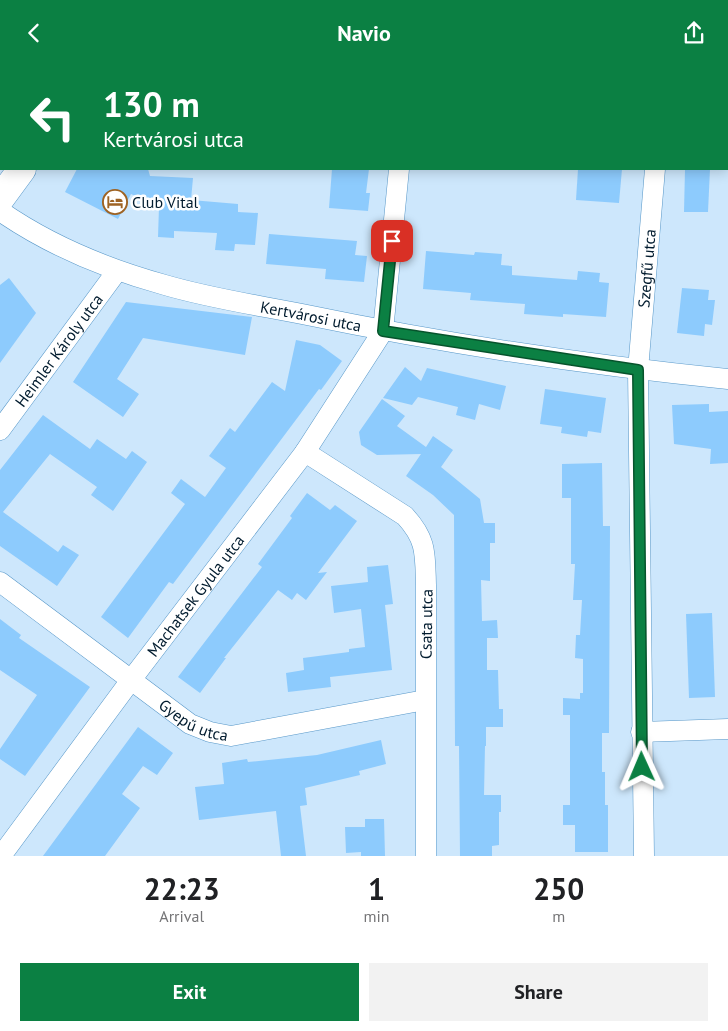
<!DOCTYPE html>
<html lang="en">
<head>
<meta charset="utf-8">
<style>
  body { margin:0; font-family:"PT Sans",sans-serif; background:#f2f2f2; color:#202124; height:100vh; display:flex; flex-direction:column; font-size:19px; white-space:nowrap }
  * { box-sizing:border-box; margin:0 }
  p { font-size:16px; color:#757577 }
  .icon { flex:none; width:28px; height:28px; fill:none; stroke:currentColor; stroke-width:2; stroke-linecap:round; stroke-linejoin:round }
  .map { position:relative; height:791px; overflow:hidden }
  .details { display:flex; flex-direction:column; background:#fff; flex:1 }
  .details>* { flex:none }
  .top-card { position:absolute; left:0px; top:0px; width:729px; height:105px; box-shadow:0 2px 12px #0003; background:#0b8043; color:#fff; overflow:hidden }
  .pin { position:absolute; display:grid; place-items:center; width:42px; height:42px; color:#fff; margin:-21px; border-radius:10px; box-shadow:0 2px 8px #0006 }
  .me { position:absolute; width:55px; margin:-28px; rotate:359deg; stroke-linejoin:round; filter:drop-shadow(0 0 4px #0008) }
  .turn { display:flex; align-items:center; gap:18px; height:105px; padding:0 20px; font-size:22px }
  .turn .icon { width:65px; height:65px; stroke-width:2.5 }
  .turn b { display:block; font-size:35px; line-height:42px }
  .eta { display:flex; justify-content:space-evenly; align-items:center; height:85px; text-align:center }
  .eta b { font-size:30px; font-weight:600; line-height:35px }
  .button { display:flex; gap:10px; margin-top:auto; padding:10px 20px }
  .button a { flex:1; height:58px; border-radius:0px; background:#0b8043; color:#fff; font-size:20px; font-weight:600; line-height:58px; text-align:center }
  .button a+a { background:#f2f2f2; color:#202124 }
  header { display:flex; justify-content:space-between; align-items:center; height:65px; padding:0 20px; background:#0b8043; color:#fff; font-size:22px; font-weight:600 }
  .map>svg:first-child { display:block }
  .building { fill:#8dcbfd }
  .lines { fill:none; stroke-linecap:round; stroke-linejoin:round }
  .street-casing { stroke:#5797c8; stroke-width:21 }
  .secondary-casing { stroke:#5797c8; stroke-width:29 }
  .street { stroke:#fff; stroke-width:20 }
  .secondary { stroke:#fff; stroke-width:28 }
  .route-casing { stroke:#07532c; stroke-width:12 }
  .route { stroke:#0b8043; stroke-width:9 }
  .labels { text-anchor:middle; stroke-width:5; stroke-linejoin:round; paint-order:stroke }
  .poi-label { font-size:16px; fill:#011b2e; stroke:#fff; text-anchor:start }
  .street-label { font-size:16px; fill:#011b2e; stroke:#fff }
</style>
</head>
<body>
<header><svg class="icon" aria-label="back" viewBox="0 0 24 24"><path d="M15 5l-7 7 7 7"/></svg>Navio<svg class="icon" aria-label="share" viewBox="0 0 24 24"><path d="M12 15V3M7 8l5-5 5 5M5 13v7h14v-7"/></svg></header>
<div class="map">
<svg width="728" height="791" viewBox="0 0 728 791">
  <rect width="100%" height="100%" fill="#cde7fc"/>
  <g class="building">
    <polygon points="77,104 148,104 150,111 193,113 191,135 238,139 238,147 258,148 255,180 235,179 234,186 215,185 217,168 174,166 174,173 158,172 159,142 131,129 118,154 65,127"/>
    <polygon points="332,104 369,104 366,128 370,128 368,146 329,143"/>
    <polygon points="578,104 622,104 619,138 576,135"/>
    <polygon points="685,104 710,104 708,147 684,147"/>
    <polygon points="269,169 357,176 355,190 367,191 364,217 325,214 326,204 266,199"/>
    <polygon points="426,186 474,190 475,187 502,189 501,200 512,201 512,210 577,215 578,206 600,208 599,217 609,218 606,252 563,249 563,252 524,249 525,239 470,235 471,228 423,224"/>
    <polygon points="9,213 36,248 0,298 0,220"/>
    <polygon points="682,223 709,225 708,235 715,235 712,260 705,259 704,271 677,268"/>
    <polygon points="126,237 252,252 245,290 143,273 117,314 139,329 123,352 73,317"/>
    <polygon points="296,275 320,280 342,296 321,325 319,324 173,519 169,517 128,573 101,552 185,439 171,428 181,414 205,432 226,403 209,391 230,363 235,367 272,317 285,326"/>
    <polygon points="405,302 421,316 427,303 506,321 500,345 479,339 475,355 456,350 458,342 418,332 412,340 383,333"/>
    <polygon points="545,324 606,333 601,368 588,366 587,372 561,368 562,362 540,359"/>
    <polygon points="382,334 405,351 397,361 426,382 433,371 453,385 441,402 480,434 484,458 495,458 495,478 490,478 490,516 481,515 482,556 497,555 498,573 487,573 487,605 498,605 499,644 503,644 503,662 486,662 486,681 485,681 484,730 501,730 501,747 499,747 499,780 492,781 492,791 460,791 459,681 455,681 454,450 433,430 406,411 421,389 377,390 361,380 359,367"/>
    <polygon points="709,339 709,347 728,346 728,398 710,399 711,384 674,379 672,340"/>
    <polygon points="43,350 90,384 97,374 126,394 132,386 147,397 113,446 91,430 97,422 50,389 3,447 58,487 63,480 79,490 57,521 0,481 0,405"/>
    <polygon points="602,398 603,461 610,461 609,668 602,668 602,707 605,707 605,740 608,740 608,787 575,787 575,760 563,760 563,740 570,740 570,650 563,650 563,633 580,634 580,628 583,628 583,594 575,593 576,570 580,570 582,535 573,535 575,499 571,499 571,433 562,433 562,399"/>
    <polygon points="307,428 330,445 335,440 357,456 318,508 327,507 306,535 297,528 292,535 278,525 224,593 226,593 200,628 178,612 262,502 258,499 292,453 290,451"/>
    <polygon points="388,500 393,539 385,540 392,605 330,612 331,622 288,627 286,608 304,605 303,593 349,587 349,584 365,582 361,544 334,548 331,521 368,517 367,502"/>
    <polygon points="712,548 715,632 689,633 686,549"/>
    <polygon points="0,554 21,570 19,573 90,622 25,711 0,694 0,684 37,630 0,605"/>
    <polygon points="138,662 173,688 157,710 143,701 122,729 140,743 105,791 43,791"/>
    <polygon points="381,675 386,699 359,706 360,710 305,723 307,740 300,741 306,791 281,791 276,746 199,755 195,722 224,719 222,698 247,694 248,697 317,690"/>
    <polygon points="365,754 384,754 385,791 361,791 361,787 346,788 345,762 365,762"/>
  </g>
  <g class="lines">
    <defs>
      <g id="street">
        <polyline points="408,1 409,0"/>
        <polyline points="661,1 661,0"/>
        <path id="s1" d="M0 146C49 180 107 204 165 220 209 233 256 240 302 249 442 278 585 300 728 314"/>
        <path id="s2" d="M0 365 117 206"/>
        <path d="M305 387 405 451C427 475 425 489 426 520V791"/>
        <path id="s3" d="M0 517 190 659 210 667 231 671 425 635"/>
        <polyline points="641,667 728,664"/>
        <path id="s4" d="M1 791 131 615 305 387 383 266 399 104"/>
        <path id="s5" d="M644 791 638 305 655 104"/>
      </g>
      <g id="secondary">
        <polyline points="83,1 83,0"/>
        <polyline points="0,134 22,104"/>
      </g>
    </defs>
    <use href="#street" class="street-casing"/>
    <use href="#secondary" class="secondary-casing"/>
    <use href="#street" class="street"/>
    <use href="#secondary" class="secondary"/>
  </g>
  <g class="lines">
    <defs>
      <polyline id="route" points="392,176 383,266 638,305 642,702"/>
    </defs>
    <use href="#route" class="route-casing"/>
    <use href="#route" class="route"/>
  </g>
  <defs>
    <symbol id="hotel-ring" viewBox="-11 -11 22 22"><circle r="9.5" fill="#fff" stroke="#9e6324" stroke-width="1.5"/><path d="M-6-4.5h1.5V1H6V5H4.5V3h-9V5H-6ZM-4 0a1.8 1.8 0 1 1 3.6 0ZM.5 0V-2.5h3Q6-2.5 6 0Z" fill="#9e6324"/></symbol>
  </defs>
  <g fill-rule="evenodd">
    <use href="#hotel-ring" x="101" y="123" width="28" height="28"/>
  </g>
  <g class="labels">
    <g class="poi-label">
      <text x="132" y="143">Club Vital</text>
    </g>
    <g class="street-label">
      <text dy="6" stroke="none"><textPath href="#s5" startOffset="588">Szegfű utca</textPath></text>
      <text dy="6" stroke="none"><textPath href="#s1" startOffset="331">Kertvárosi utca</textPath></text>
      <text dy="6" stroke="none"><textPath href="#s2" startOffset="99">Heimler Károly utca</textPath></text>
      <text dy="6" stroke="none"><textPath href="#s4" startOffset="325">Machatsek Gyula utca</textPath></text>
      <text transform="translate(426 559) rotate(-89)" y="6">Csata utca</text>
      <text dy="6" stroke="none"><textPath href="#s3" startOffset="239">Gyepű utca</textPath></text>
    </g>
  </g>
</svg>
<div class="pin" style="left:392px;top:176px;background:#d93025"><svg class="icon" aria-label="arrive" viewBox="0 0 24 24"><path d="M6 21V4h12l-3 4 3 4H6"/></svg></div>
<svg class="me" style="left:642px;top:702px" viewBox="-20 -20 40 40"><path d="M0-17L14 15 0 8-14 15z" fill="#0b8043" stroke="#fff" stroke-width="4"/></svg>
<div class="top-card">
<div class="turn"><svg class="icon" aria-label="left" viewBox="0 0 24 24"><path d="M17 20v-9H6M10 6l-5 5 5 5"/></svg><div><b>130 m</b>Kertvárosi utca</div></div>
</div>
</div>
<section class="details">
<div class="eta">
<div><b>22:23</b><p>Arrival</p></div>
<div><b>1</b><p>min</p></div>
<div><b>250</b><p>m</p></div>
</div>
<div class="button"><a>Exit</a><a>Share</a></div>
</section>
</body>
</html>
